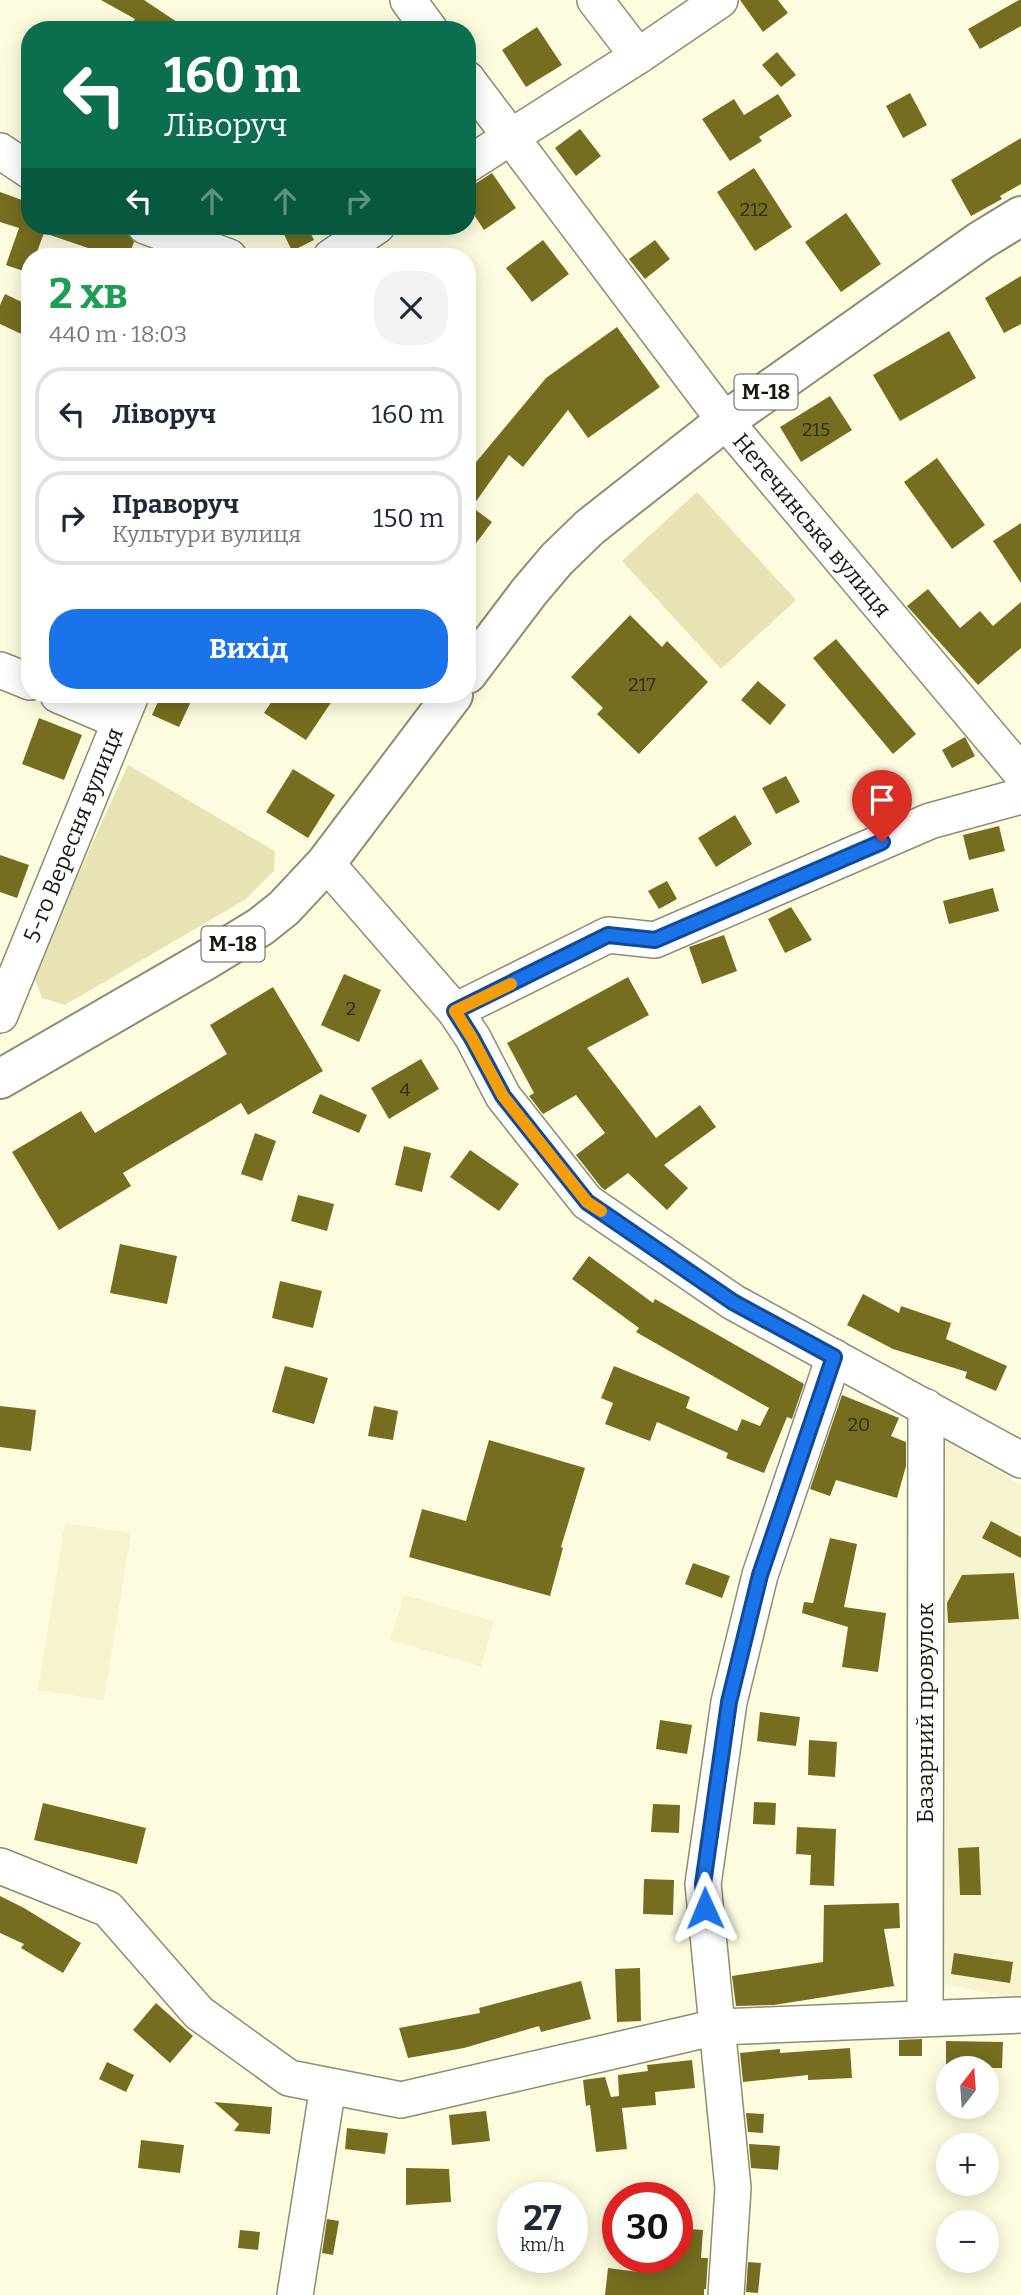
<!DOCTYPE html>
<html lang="uk">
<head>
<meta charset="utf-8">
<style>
  body { margin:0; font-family:Bitter,serif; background:#f2f2f3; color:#1f2937; height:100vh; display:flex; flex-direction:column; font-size:26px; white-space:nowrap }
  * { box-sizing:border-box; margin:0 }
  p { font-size:23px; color:#747a83 }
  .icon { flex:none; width:38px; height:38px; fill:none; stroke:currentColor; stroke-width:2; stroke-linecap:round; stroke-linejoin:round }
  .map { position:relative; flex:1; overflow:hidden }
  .side { position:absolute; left:21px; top:248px; width:455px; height:455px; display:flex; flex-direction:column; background:#fff; border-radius:28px; box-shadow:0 4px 18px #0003 }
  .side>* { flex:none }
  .guide { position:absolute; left:21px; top:21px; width:455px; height:214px; border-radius:28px; box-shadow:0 4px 18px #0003; background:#0b6e4f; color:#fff; overflow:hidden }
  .needle { width:46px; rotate:17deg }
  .buttons { position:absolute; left:936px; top:2056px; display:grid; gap:14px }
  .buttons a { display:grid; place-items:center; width:63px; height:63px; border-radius:50%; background:#fff; box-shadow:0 4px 18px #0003; font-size:35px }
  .speed { position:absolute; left:497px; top:2182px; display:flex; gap:14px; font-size:35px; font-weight:700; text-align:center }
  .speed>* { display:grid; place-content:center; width:91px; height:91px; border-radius:50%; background:#fff; box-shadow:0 4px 18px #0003; line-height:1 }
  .speed small { font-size:18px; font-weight:400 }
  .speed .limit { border:10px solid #d22; background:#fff; color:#111 }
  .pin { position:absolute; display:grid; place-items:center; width:60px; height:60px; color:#fff; margin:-72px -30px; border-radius:50% 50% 50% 0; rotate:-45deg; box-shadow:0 0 7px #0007 }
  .pin .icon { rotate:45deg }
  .me { position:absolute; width:77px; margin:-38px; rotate:359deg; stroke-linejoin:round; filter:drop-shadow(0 0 5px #0008) }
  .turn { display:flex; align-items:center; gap:24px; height:147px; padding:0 28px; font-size:32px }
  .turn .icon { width:91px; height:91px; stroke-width:2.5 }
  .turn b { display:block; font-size:49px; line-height:60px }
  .lanes { display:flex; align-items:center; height:66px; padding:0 28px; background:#0003; justify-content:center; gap:35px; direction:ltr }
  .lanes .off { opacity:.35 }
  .round { display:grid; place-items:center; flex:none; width:74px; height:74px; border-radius:28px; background:#f2f2f3 }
  .head { display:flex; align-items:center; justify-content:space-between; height:119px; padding:0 28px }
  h1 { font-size:42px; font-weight:700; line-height:52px; color:#1e9e55 }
  .primary-button { display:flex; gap:14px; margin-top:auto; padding:14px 28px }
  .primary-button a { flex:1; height:80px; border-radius:28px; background:#1a73e8; color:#fff; font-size:28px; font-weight:700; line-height:80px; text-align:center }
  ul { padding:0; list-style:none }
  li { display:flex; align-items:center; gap:21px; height:94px; margin:0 14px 10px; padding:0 14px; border:4px solid #e0e1e3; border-radius:28px }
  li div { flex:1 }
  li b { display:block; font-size:26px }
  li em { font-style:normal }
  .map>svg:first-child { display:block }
  .built { fill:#f6f4cf }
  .green { fill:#e7e3b4 }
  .building { fill:#756e20 }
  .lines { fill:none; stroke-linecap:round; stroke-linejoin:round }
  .minor-casing { stroke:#8e8c72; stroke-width:38 }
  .highway-casing { stroke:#8e8c72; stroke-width:42 }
  .minor { stroke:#fff; stroke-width:35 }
  .highway { stroke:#fff; stroke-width:38 }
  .route-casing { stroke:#114b97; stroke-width:18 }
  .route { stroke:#1a73e8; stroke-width:12 }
  .slow { stroke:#f59e0b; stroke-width:12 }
  .labels { text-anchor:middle; stroke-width:6; stroke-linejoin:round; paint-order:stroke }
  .number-label { font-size:19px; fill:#302e12 }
  .shield { fill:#fff; stroke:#5e5d56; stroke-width:2 }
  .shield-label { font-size:21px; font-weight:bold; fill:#19180e }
  .street-label { font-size:23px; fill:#19180e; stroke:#fff }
</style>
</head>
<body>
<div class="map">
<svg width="1021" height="2295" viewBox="0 0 1021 2295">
  <rect width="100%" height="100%" fill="#fefcdf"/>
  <g class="built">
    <polygon points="937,1436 1021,1485 1021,2000 937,1982"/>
    <polygon points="65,1523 131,1533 104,1700 38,1690"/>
    <polygon points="404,1595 494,1621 481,1666 390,1640"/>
  </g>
  <g class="green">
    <polygon points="697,492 796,600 721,669 622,561"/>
    <polygon points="128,765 275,851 274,871 246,899 65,1005 42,998 33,974"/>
  </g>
  <g class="building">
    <polygon points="101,0 144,0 189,30 128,30 135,19"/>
    <polygon points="740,0 778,0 788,13 763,32"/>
    <polygon points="1019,0 1021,0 1021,26 980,49 968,29"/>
    <polygon points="537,27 562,65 526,87 502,50"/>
    <polygon points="777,52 796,75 781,87 762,65"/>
    <polygon points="910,93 927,125 903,138 886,106"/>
    <polygon points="778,94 792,116 759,137 762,141 730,161 702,119 734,99 744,115"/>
    <polygon points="580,129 601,156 576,176 555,148"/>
    <polygon points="1021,138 1021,184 1000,196 1002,199 971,216 951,180"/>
    <polygon points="754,168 792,227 755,251 717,192"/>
    <polygon points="492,173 516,208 484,230 467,204 467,189"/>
    <polygon points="0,192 30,203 30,226 110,226 126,232 134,242 128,257 91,257 94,250 44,233 35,257 30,257 29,273 6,265 19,228 0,222"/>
    <polygon points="846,213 881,264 841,292 805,242"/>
    <polygon points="280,226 307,226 314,240 292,251"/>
    <polygon points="543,240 569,274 532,302 506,268"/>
    <polygon points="655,240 670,259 645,279 629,259"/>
    <polygon points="1021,276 1021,324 1004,333 985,298"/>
    <polygon points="5,294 30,306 30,338 0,324 0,305"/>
    <polygon points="617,327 660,387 588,438 568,410 523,467 509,455 472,507 492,522 467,555 467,473 546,378"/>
    <polygon points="949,331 976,378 900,421 873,375"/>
    <polygon points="830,396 852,430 801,462 780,427"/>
    <polygon points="937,458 985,525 952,549 904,482"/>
    <polygon points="1021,523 1021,583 993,541"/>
    <polygon points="928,589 960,628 980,611 993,626 1021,602 1021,648 978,685 907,606"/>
    <polygon points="630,615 662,647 667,641 708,682 639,754 597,714 603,708 571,677"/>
    <polygon points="836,639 916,734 893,754 813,658"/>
    <polygon points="758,681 786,705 770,725 741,700"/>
    <polygon points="161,695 194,695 179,727 152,715"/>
    <polygon points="276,695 336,695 306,740 264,713"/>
    <polygon points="39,718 82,735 64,780 22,764"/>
    <polygon points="965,737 975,756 952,768 942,750"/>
    <polygon points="293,769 335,795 308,838 266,812"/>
    <polygon points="786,776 800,802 776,814 762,788"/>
    <polygon points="735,815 752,844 716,867 698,838"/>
    <polygon points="999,826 1005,851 969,860 963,835"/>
    <polygon points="0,855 29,865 17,898 0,892"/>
    <polygon points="667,881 677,899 659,909 648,891"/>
    <polygon points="993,888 999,911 949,924 943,901"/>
    <polygon points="791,907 812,940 785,953 768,919"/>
    <polygon points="724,935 737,971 702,984 689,947"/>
    <polygon points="344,974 381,990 359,1042 321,1025"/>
    <polygon points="628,977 649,1015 587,1048 656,1138 700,1105 716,1127 664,1165 688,1188 667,1210 628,1173 605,1190 601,1187 576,1155 605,1133 576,1095 543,1114 529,1096 534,1093 507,1043"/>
    <polygon points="273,987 323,1071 248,1115 241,1103 123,1173 131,1186 59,1230 12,1152 81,1111 95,1133 227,1054 210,1025"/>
    <polygon points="421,1059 439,1089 389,1119 371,1088"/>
    <polygon points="320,1094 367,1115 359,1133 312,1113"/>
    <polygon points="255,1133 276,1141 262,1181 241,1174"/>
    <polygon points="404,1146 431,1153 422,1192 395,1185"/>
    <polygon points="470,1150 519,1184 499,1211 450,1177"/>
    <polygon points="298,1195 334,1204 327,1231 291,1221"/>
    <polygon points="120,1244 177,1256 167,1304 110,1293"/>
    <polygon points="589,1256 653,1303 655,1299 804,1384 792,1419 787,1417 764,1473 726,1458 728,1453 657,1422 650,1441 605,1424 613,1403 601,1398 614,1366 690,1397 686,1408 737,1431 742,1419 760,1426 769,1408 636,1332 639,1328 572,1279"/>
    <polygon points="280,1281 322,1291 313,1328 272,1318"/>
    <polygon points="863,1294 899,1313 901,1306 951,1323 946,1339 1007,1366 996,1391 965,1378 967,1372 893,1349 847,1325"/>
    <polygon points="285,1366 328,1378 314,1424 272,1412"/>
    <polygon points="842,1395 899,1418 891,1436 906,1442 906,1466 897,1498 836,1480 830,1496 810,1489"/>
    <polygon points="0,1406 36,1410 31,1451 0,1447"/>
    <polygon points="374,1406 398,1411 393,1440 368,1436"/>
    <polygon points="489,1440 585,1468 561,1547 563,1548 550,1596 409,1557 422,1509 466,1521"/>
    <polygon points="991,1521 1021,1537 1021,1558 982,1538"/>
    <polygon points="830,1538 857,1544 844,1607 886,1613 878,1672 842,1667 848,1627 802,1613 804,1602 813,1603"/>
    <polygon points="693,1563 730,1576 722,1598 685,1584"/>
    <polygon points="1014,1573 1019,1619 948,1623 947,1603 962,1575"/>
    <polygon points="760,1712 800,1717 796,1746 757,1741"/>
    <polygon points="660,1720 692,1725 687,1754 656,1749"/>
    <polygon points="809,1740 837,1742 835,1777 808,1775"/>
    <polygon points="754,1802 776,1803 775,1825 753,1824"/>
    <polygon points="43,1803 146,1828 137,1864 34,1840"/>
    <polygon points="653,1804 680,1805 679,1833 651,1832"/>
    <polygon points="797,1827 836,1829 834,1886 810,1885 811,1855 796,1854"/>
    <polygon points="979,1847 981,1895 960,1895 958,1848"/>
    <polygon points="644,1879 674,1880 673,1915 643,1914"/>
    <polygon points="0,1896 24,1908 81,1943 63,1973 21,1948 24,1944 0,1933"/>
    <polygon points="899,1903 900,1928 884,1929 894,1986 774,2005 736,2006 732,1976 823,1962 824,1905"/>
    <polygon points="954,1953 1013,1962 1010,1983 951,1974"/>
    <polygon points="640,1968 641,2021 617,2022 615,1969"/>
    <polygon points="581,1981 591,2019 541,2032 539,2026 464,2048 408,2058 399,2028 480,2013 479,2008"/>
    <polygon points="156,2003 193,2036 170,2063 133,2030"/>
    <polygon points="922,2039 922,2056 899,2056 899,2040"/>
    <polygon points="946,2041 1003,2042 1002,2068 946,2068"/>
    <polygon points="850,2048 852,2078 808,2080 808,2075 743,2082 740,2053 780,2049 780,2053"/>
    <polygon points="692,2060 695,2088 655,2092 656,2105 622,2108 627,2149 596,2152 590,2105 586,2106 583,2080 605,2077 611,2097 619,2096 618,2075 648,2071 647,2065"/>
    <polygon points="107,2062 134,2075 126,2092 99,2079"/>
    <polygon points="214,2102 272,2107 270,2134 234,2131 239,2124"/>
    <polygon points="486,2111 490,2141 452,2145 449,2115"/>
    <polygon points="746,2113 764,2114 763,2133 748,2132"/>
    <polygon points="347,2128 388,2133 385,2154 345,2149"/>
    <polygon points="141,2140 184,2145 180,2173 138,2168"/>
    <polygon points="749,2144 780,2146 778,2170 751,2168"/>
    <polygon points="406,2168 449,2169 451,2202 406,2205"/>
    <polygon points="327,2219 339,2221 333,2255 322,2253"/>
    <polygon points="677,2228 703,2230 701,2258 708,2258 706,2289 704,2289 704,2295 605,2295 608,2268 639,2272 640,2258 677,2258"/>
    <polygon points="240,2230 260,2232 258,2250 238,2248"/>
    <polygon points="748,2262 761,2263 758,2293 746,2292"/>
  </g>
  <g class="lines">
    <defs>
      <g id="minor">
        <polyline points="408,0 430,30"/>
        <polyline points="595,0 638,56"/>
        <polyline points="467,79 725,421 1021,773"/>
        <polyline points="0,151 30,171"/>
        <polyline points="467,165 638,56 720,0"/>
        <polyline points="145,226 229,257"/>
        <polyline points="331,257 377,226"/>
        <polyline points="0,670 30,682"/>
        <polyline points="58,695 119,721"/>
        <polyline points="326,863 455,1011 473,1038 503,1096 587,1202 733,1302 1021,1460"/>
        <polyline points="455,1011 608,935 655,940 930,821 1021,796"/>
        <polyline points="0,1015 131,695"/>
        <polyline points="0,1866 108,1909 199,2013 289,2078 401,2100 717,2027 1021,2015"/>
        <polyline points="925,2018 926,1407"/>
        <polyline points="295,2295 328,2086"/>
        <polyline points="726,2295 733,2188 703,1884 729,1702 760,1575 834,1357"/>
      </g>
      <g id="highway">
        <polyline points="467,674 529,592 557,559 590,527 725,421 980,241 1021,216"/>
        <polyline points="0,1079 206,960 260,927 284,908 326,863 453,695"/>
      </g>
    </defs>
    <use href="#minor" class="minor-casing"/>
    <use href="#highway" class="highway-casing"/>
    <use href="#minor" class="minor"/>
    <use href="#highway" class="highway"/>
  </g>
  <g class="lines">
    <defs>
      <polyline id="route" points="705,1908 703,1884 729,1702 760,1575 834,1357 733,1302 587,1202 503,1096 472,1038 455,1011 608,935 655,940 882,842"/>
    </defs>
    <use href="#route" class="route-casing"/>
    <use href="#route" class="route"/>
    <polyline class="slow" points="511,984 455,1011 472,1038 503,1096 587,1202 601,1211"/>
  </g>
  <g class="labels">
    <g class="number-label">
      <text x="754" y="216">212</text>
      <text x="816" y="436">215</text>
      <text x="642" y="691">217</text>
      <text x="351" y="1015">2</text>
      <text x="405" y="1096">4</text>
      <text x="859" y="1431">20</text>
    </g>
    <g class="shield">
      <rect x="734.5" y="374.5" width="63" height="35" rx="5"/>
      <rect x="201.5" y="926.5" width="63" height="35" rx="5"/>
    </g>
    <g class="shield-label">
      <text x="766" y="399">М-18</text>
      <text x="233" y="951">М-18</text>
    </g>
    <g class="street-label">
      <text transform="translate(812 525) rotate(50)" y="8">Нетечинська вулиця</text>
      <text transform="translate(73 835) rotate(-68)" y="8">5-го Вересня вулиця</text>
      <text transform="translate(925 1713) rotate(-90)" y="8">Базарний провулок</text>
    </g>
  </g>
</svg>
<div class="buttons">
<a><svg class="needle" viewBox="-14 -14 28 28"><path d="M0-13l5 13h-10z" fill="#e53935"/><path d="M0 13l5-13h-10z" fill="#747a83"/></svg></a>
<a>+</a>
<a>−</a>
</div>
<div class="speed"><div>27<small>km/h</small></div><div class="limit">30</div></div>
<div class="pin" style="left:882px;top:842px;background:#d93025"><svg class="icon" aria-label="arrive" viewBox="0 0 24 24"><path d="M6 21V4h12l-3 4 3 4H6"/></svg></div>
<svg class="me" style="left:705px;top:1908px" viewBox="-20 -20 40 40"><path d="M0-17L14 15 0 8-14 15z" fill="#1a73e8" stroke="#fff" stroke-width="4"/></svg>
<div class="guide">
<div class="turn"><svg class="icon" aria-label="left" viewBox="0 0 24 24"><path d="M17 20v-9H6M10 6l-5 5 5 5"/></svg><div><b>160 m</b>Ліворуч</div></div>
<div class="lanes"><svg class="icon" aria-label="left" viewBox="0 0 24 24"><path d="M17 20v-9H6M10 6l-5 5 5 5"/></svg><svg class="icon off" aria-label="ahead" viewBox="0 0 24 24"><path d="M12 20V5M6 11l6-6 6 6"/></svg><svg class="icon off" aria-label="ahead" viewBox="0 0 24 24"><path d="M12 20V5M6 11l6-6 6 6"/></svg><svg class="icon off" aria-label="right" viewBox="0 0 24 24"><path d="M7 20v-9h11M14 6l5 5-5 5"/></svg></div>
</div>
<section class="side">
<div class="head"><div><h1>2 хв</h1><p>440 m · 18:03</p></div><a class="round"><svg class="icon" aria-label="close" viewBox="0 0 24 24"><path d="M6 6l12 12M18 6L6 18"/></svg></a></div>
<ul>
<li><svg class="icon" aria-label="left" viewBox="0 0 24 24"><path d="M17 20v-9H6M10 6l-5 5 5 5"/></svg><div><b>Ліворуч</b></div><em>160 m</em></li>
<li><svg class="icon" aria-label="right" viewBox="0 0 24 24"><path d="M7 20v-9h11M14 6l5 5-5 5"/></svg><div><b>Праворуч</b><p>Культури вулиця</p></div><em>150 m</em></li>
</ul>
<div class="primary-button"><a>Вихід</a></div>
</section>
</div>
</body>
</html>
